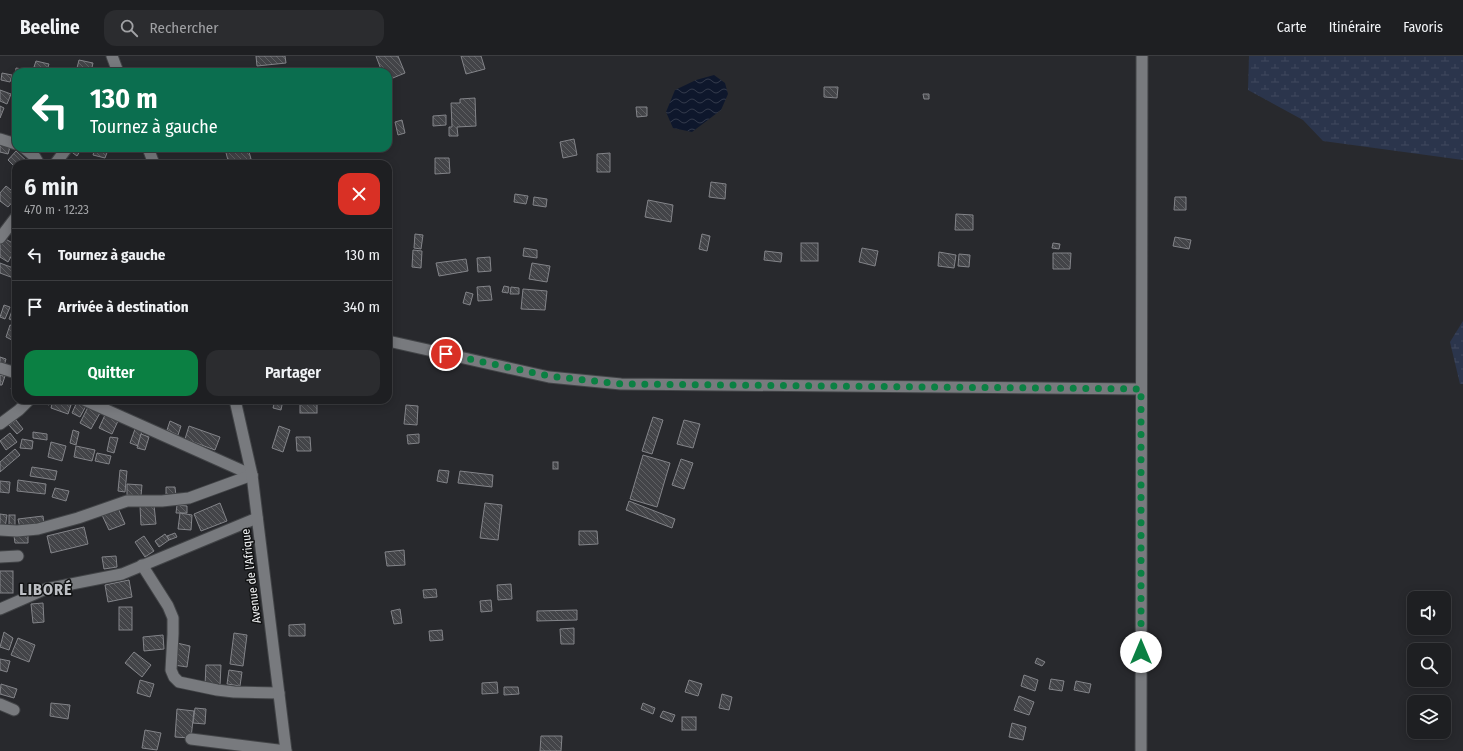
<!DOCTYPE html>
<html lang="fr">
<head>
<meta charset="utf-8">
<style>
  body { margin:0; font-family:"Fira Sans Condensed",sans-serif; background:#2b2c2f; color:#f1f3f6; height:100vh; display:flex; flex-direction:column; font-size:15px; white-space:nowrap }
  * { box-sizing:border-box; margin:0 }
  p { font-size:13px; color:#a1a2a5 }
  .icon { flex:none; width:22px; height:22px; fill:none; stroke:currentColor; stroke-width:2; stroke-linecap:round; stroke-linejoin:round }
  .map { position:relative; flex:1; overflow:hidden }
  .side { position:absolute; left:12px; top:104px; width:380px; height:244px; display:flex; flex-direction:column; background:#1e1f22; border-radius:12px; box-shadow:0 2px 10px #0003,0 0 0 1px #3c3d40 }
  .side>* { flex:none }
  .banner { position:absolute; left:12px; top:12px; width:380px; height:84px; border-radius:12px; box-shadow:0 2px 10px #0003,0 0 0 1px #3c3d40; background:#0b6e4f; color:#fff; overflow:hidden }
  .controls { position:absolute; left:1407px; top:535px; display:grid; gap:8px }
  .controls a { display:grid; place-items:center; width:44px; height:44px; border-radius:8px; background:#1e1f22; box-shadow:0 2px 10px #0003,0 0 0 1px #3c3d40; font-size:20px }
  .pin { position:absolute; display:grid; place-items:center; width:34px; height:34px; color:#fff; margin:-17px; border:2px solid #fff; border-radius:50%; box-shadow:0 1px 4px #0007 }
  .me { position:absolute; width:44px; margin:-22px; rotate:0deg; stroke-linejoin:round; filter:drop-shadow(0 0 3px #0008) }
  .turn { display:flex; align-items:center; gap:14px; height:84px; padding:0 12px; font-size:18px }
  .turn .icon { width:52px; height:52px; stroke-width:2.5 }
  .turn b { display:block; font-size:28px; line-height:34px }
  .round { display:grid; place-items:center; flex:none; width:42px; height:42px; border-radius:12px; background:#2b2c2f }
  .headline { display:flex; align-items:center; justify-content:space-between; height:68px; padding:0 12px }
  h1 { font-size:24px; font-weight:600; line-height:30px }
  .action { display:flex; gap:8px; margin-top:auto; padding:8px 12px }
  .action a { flex:1; height:46px; border-radius:12px; background:#0b8043; color:#fff; font-size:16px; font-weight:600; line-height:46px; text-align:center }
  .action a+a { background:#2b2c2f; color:#f1f3f6 }
  ul { padding:0; list-style:none }
  li { display:flex; align-items:center; gap:12px; height:52px; padding:0 12px; border-top:1px solid #3c3d40 }
  li div { flex:1 }
  li b { display:block; font-size:15px }
  li em { font-style:normal }
  header { display:flex; align-items:center; gap:24px; box-sizing:border-box; height:56px; padding:0 20px; background:#1e1f22; border-bottom:1px solid #3c3d40 }
  header strong { font-size:19px }
  nav { display:flex; gap:22px; margin-inline-start:auto; font-size:14px }
  .search { width:280px; height:36px; background:#2b2c2f; display:flex; align-items:center; gap:10px; box-sizing:border-box; padding:0 14px; border-radius:12px; color:#a1a2a5; font-size:15px }
  .map>svg:first-child { display:block }
  .wetland { fill:url(#wetland-marsh) }
  .water { fill:url(#water-waves) }
  .building { fill:url(#building-back-hatch); stroke:#838489 }
  .lines { fill:none; stroke-linecap:round; stroke-linejoin:round }
  .minor-casing { stroke:#424447; stroke-width:13 }
  .secondary-casing { stroke:#424447; stroke-width:13 }
  .minor { stroke:#787a7e; stroke-width:11 }
  .secondary { stroke:#787a7e; stroke-width:11 }
  .route { stroke:#0b8043; stroke-width:7; stroke-dasharray:0 12.6 }
  .labels { text-anchor:middle; stroke-width:3; stroke-linejoin:round; paint-order:stroke }
  .street-label { font-size:12px; fill:#f4f5f7; stroke:#111213 }
  .district-label { font-size:16px; font-weight:bold; letter-spacing:1px; fill:#bec0c5; stroke:#111213 }
</style>
</head>
<body>
<header>
<strong>Beeline</strong>
<div class="search"><svg class="icon" aria-label="search" viewBox="0 0 24 24"><circle cx="10" cy="10" r="6"/><path d="M15 15l6 6"/></svg>Rechercher</div>
<nav><a>Carte</a><a>Itinéraire</a><a>Favoris</a></nav>
</header>
<div class="map">
<svg width="1463" height="695" viewBox="0 0 1463 695">
  <defs>
    <pattern id="wetland-marsh" width="20" height="14" patternUnits="userSpaceOnUse"><rect width="20" height="14" fill="#2b354c"/><path d="M1 5h8M5 5V1M11 12h8M15 12V8" fill="none" stroke="#40495e"/></pattern>
    <pattern id="water-waves" width="16" height="10" patternUnits="userSpaceOnUse"><rect width="16" height="10" fill="#0e172c"/><path d="M0 5q4-4 8 0t8 0" fill="none" stroke="#32394b"/></pattern>
    <pattern id="building-back-hatch" width="6" height="6" patternUnits="userSpaceOnUse"><rect width="6" height="6" fill="#434448"/><path d="M-1 5l2 2M0 0l6 6M5-1l2 2" fill="none" stroke="#5f6063"/></pattern>
  </defs>
  <rect width="100%" height="100%" fill="#28292d"/>
  <g class="wetland">
    <polygon points="1249,0 1463,0 1463,104 1323,85 1303,64 1248,34"/>
    <polygon points="1463,265 1463,328 1460,328 1450,286"/>
  </g>
  <polygon class="water" points="714,19 725,27 728,38 721,54 692,76 673,72 666,56 675,34 696,24"/>
  <g class="building">
    <polygon points="256,0 285,0 286,7 257,10"/>
    <polygon points="376,0 398,0 405,17 388,24 388,16 382,16"/>
    <polygon points="461,0 481,0 485,13 466,18"/>
    <polygon points="79,4 93,7 91,16 76,16"/>
    <polygon points="36,5 49,8 47,14 34,11"/>
    <polygon points="16,12 29,14 29,16 16,16 16,20 15,20"/>
    <polygon points="2,17 12,19 10,26 1,24"/>
    <polygon points="824,31 838,31 837,42 824,41"/>
    <polygon points="0,34 11,38 7,48 0,45"/>
    <polygon points="923,38 929,38 929,43 924,43"/>
    <polygon points="475,42 476,70 457,71 458,80 449,80 449,71 452,71 451,47 460,47 460,43"/>
    <polygon points="0,50 4,52 0,62"/>
    <polygon points="636,51 647,51 647,60 637,61"/>
    <polygon points="446,59 446,69 433,70 433,60"/>
    <polygon points="402,64 405,77 398,79 395,66"/>
    <polygon points="574,83 577,99 563,102 560,86"/>
    <polygon points="0,89 10,91 8,98 0,96"/>
    <polygon points="70,92 82,92 77,100 69,94"/>
    <polygon points="95,92 102,92 108,94 105,102 93,99"/>
    <polygon points="248,92 251,103 229,108 225,93"/>
    <polygon points="16,95 30,108 16,108 16,112 8,104"/>
    <polygon points="610,97 610,116 597,116 597,98"/>
    <polygon points="435,102 449,102 450,117 435,118"/>
    <polygon points="711,126 726,128 725,143 709,141"/>
    <polygon points="6,130 16,138 16,142 8,151 0,145 0,137"/>
    <polygon points="515,138 528,140 526,148 514,146"/>
    <polygon points="534,141 547,143 546,151 533,149"/>
    <polygon points="1175,141 1186,141 1186,154 1174,154"/>
    <polygon points="648,144 673,149 671,166 645,161"/>
    <polygon points="956,158 973,159 973,174 955,174"/>
    <polygon points="415,178 423,179 421,193 414,192"/>
    <polygon points="702,178 710,180 707,195 699,193"/>
    <polygon points="2,181 16,189 16,192 8,206 0,201 0,184"/>
    <polygon points="1175,181 1191,184 1189,193 1173,190"/>
    <rect x="801" y="187" width="17" height="18"/>
    <polygon points="1053,187 1060,188 1059,193 1052,192"/>
    <polygon points="524,192 537,194 537,202 523,200"/>
    <polygon points="862,192 878,195 875,210 859,206"/>
    <polygon points="413,194 422,195 421,212 412,211"/>
    <polygon points="765,195 782,197 781,206 764,204"/>
    <polygon points="939,196 956,199 954,212 938,210"/>
    <polygon points="1053,197 1071,197 1070,213 1053,213"/>
    <polygon points="959,198 970,199 969,211 958,210"/>
    <polygon points="490,201 491,215 478,216 477,202"/>
    <polygon points="466,203 468,215 439,220 436,207"/>
    <polygon points="0,207 16,213 16,223 0,217"/>
    <polygon points="532,207 550,210 547,226 529,223"/>
    <polygon points="490,230 492,244 478,245 477,231"/>
    <polygon points="504,230 509,231 508,237 502,236"/>
    <polygon points="511,231 519,232 519,238 510,238"/>
    <polygon points="523,233 547,235 545,254 521,253"/>
    <polygon points="466,236 473,238 470,249 463,247"/>
    <polygon points="4,249 10,251 5,263 0,261"/>
    <polygon points="13,252 16,253 16,266 9,263"/>
    <polygon points="10,269 16,271 16,279 14,285 6,281"/>
    <polygon points="0,301 6,303 4,310 0,309"/>
    <polygon points="0,319 5,320 2,329 0,329"/>
    <polygon points="16,324 16,335 11,333"/>
    <polygon points="35,344 51,344 49,349"/>
    <polygon points="53,344 71,349 68,358 51,352"/>
    <polygon points="56,344 73,344 71,349"/>
    <polygon points="275,344 283,344 281,354 273,352"/>
    <rect x="300" y="344" width="17" height="13"/>
    <polygon points="77,346 86,350 80,361 72,357"/>
    <polygon points="406,349 418,350 417,369 404,368"/>
    <polygon points="88,351 100,357 91,373 80,367"/>
    <polygon points="105,359 118,365 112,378 99,372"/>
    <polygon points="653,361 663,364 652,398 642,395"/>
    <polygon points="16,364 23,373 17,378 9,369"/>
    <polygon points="684,364 700,368 693,392 677,388"/>
    <polygon points="170,365 181,370 178,379 167,374"/>
    <polygon points="189,370 220,381 215,394 185,383"/>
    <polygon points="279,370 290,374 283,396 272,392"/>
    <polygon points="135,373 142,375 138,390 130,387"/>
    <polygon points="73,374 79,376 76,389 70,387"/>
    <polygon points="33,376 47,378 47,384 33,382"/>
    <polygon points="10,377 17,386 6,394 0,385"/>
    <polygon points="141,378 149,381 145,394 137,392"/>
    <polygon points="419,378 419,387 408,388 407,379"/>
    <polygon points="110,381 118,382 114,397 107,395"/>
    <polygon points="296,381 310,381 311,395 297,395"/>
    <polygon points="22,383 33,385 32,393 20,392"/>
    <polygon points="51,386 66,390 62,405 48,401"/>
    <polygon points="76,390 95,394 92,405 74,401"/>
    <polygon points="15,393 20,399 0,416 0,406"/>
    <polygon points="97,397 111,400 109,408 95,405"/>
    <polygon points="643,399 670,407 657,451 630,443"/>
    <polygon points="681,403 693,407 684,433 672,429"/>
    <rect x="553" y="406" width="5" height="7"/>
    <polygon points="32,411 57,415 55,424 30,420"/>
    <polygon points="120,414 127,415 125,436 118,435"/>
    <polygon points="439,414 449,415 447,427 437,425"/>
    <polygon points="460,415 493,419 492,431 458,427"/>
    <polygon points="18,424 46,428 45,438 17,435"/>
    <polygon points="0,425 10,426 9,437 0,436"/>
    <polygon points="127,428 142,429 141,440 127,439"/>
    <polygon points="166,431 175,431 176,440 166,440"/>
    <polygon points="55,432 69,435 66,445 52,441"/>
    <polygon points="629,445 675,463 672,472 626,454"/>
    <polygon points="220,447 227,465 201,475 194,458"/>
    <polygon points="485,447 502,449 498,484 480,482"/>
    <polygon points="154,449 156,468 141,469 140,450"/>
    <polygon points="177,449 187,450 187,457 176,457"/>
    <polygon points="118,452 125,468 109,474 102,459"/>
    <polygon points="180,457 192,459 191,474 178,473"/>
    <polygon points="0,458 7,459 5,472 0,471"/>
    <rect x="9" y="459" width="6" height="11"/>
    <polygon points="43,460 44,469 20,472 18,463"/>
    <polygon points="84,471 88,488 51,497 47,480"/>
    <polygon points="579,475 597,475 598,488 579,489"/>
    <polygon points="175,477 177,481 169,484 167,480"/>
    <polygon points="165,478 169,484 159,491 155,485"/>
    <polygon points="28,479 28,487 15,487 14,480"/>
    <polygon points="144,480 154,495 145,501 135,486"/>
    <polygon points="404,494 405,509 387,510 385,496"/>
    <polygon points="116,500 117,511 104,513 102,501"/>
    <rect x="0" y="515" width="13" height="22"/>
    <polygon points="129,524 132,541 108,546 105,529"/>
    <polygon points="511,528 512,543 498,544 497,529"/>
    <polygon points="436,533 437,541 424,542 423,534"/>
    <polygon points="491,544 492,555 481,556 480,545"/>
    <polygon points="43,547 44,566 33,567 31,548"/>
    <rect x="119" y="551" width="13" height="23"/>
    <polygon points="400,553 402,567 394,568 391,555"/>
    <polygon points="577,554 577,564 537,565 537,555"/>
    <polygon points="305,568 305,580 289,580 289,569"/>
    <polygon points="574,572 574,588 561,588 560,573"/>
    <polygon points="442,574 443,584 430,585 429,575"/>
    <polygon points="4,576 13,582 9,594 0,591"/>
    <polygon points="234,577 247,579 243,610 230,608"/>
    <polygon points="163,579 164,593 144,595 143,581"/>
    <polygon points="18,582 35,589 29,606 11,599"/>
    <polygon points="177,587 190,590 187,611 174,609"/>
    <polygon points="134,596 151,609 142,621 125,607"/>
    <polygon points="1037,602 1045,606 1042,610 1035,607"/>
    <polygon points="0,603 10,605 7,616 0,614"/>
    <polygon points="206,609 221,609 220,630 205,629"/>
    <polygon points="229,614 242,616 240,630 227,628"/>
    <polygon points="1024,619 1038,624 1035,635 1021,630"/>
    <polygon points="1051,623 1064,625 1062,635 1049,633"/>
    <polygon points="140,624 154,628 150,641 137,637"/>
    <polygon points="689,624 702,628 698,640 685,636"/>
    <polygon points="1076,625 1091,628 1089,637 1074,634"/>
    <polygon points="497,626 498,637 482,638 482,627"/>
    <polygon points="1,628 17,633 14,642 0,638"/>
    <polygon points="504,631 518,631 519,638 504,639"/>
    <polygon points="722,638 732,641 729,654 719,652"/>
    <polygon points="1019,640 1034,646 1029,659 1014,654"/>
    <polygon points="51,647 70,649 68,663 50,660"/>
    <polygon points="643,647 655,652 653,658 641,653"/>
    <polygon points="195,652 206,653 205,668 193,667"/>
    <polygon points="177,653 194,655 191,682 175,681"/>
    <polygon points="663,655 675,659 672,666 660,661"/>
    <rect x="682" y="661" width="14" height="13"/>
    <polygon points="1012,667 1026,671 1023,684 1009,681"/>
    <polygon points="145,674 161,677 157,694 142,692"/>
    <polygon points="541,680 562,680 561,695 540,695"/>
  </g>
  <g class="lines">
    <defs>
      <g id="minor">
        <polyline points="0,83 16,88"/>
        <polyline points="24,92 35,101 39,108"/>
        <polyline points="55,108 67,92"/>
        <polyline points="0,182 16,161"/>
        <polyline points="388,285 549,321 621,328 1141,333"/>
        <polyline points="0,312 16,317"/>
        <polyline points="84,344 252,419"/>
        <polyline points="0,368 19,354 29,344"/>
        <polyline points="0,474 17,475 38,473 78,462 127,445 162,445 189,442 252,419"/>
        <polyline points="0,501 18,500"/>
        <polyline points="142,509 168,550 173,562 173,578 171,614 174,621 179,626 217,634 234,636 279,637"/>
        <polyline points="0,553 46,533 122,518 257,462"/>
        <polyline points="0,648 14,654"/>
        <polyline points="191,683 286,695"/>
        <polyline points="1141,695 1142,0"/>
      </g>
      <g id="secondary">
        <polyline points="112,0 118,16"/>
        <polyline points="148,92 154,108"/>
        <polyline points="235,344 252,419 286,695"/>
      </g>
    </defs>
    <use href="#minor" class="minor-casing"/>
    <use href="#secondary" class="secondary-casing"/>
    <use href="#minor" class="minor"/>
    <use href="#secondary" class="secondary"/>
  </g>
  <g class="lines">
    <polyline class="route" points="446,298 549,320 621,328 1141,333 1141,596"/>
  </g>
  <g class="labels">
    <g class="street-label">
      <text transform="translate(251 520) rotate(-97)" y="4">Avenue de l'Afrique</text>
    </g>
    <g class="district-label">
      <text x="46" y="539">LIBORÉ</text>
    </g>
  </g>
</svg>
<div class="controls">
<a><svg class="icon" aria-label="sound" viewBox="0 0 24 24"><path d="M4 9h4l5-4v14l-5-4H4zM17 9q2 3 0 6"/></svg></a>
<a><svg class="icon" aria-label="search" viewBox="0 0 24 24"><circle cx="10" cy="10" r="6"/><path d="M15 15l6 6"/></svg></a>
<a><svg class="icon" aria-label="layers" viewBox="0 0 24 24"><path d="M12 4l9 5-9 5-9-5zM3 14l9 5 9-5"/></svg></a>
</div>
<div class="pin" style="left:446px;top:298px;background:#d93025"><svg class="icon" aria-label="arrive" viewBox="0 0 24 24"><path d="M6 21V4h12l-3 4 3 4H6"/></svg></div>
<svg class="me" style="left:1141px;top:596px" viewBox="-20 -20 40 40"><circle r="19" fill="#fff"/><path d="M0-13L10 11 0 6-10 11z" fill="#0b8043"/></svg>
<div class="banner">
<div class="turn"><svg class="icon" aria-label="left" viewBox="0 0 24 24"><path d="M17 20v-9H6M10 6l-5 5 5 5"/></svg><div><b>130 m</b>Tournez à gauche</div></div>
</div>
<section class="side">
<div class="headline"><div><h1>6 min</h1><p>470 m · 12:23</p></div><a class="round" style="background:#d93025;color:#fff"><svg class="icon" aria-label="close" viewBox="0 0 24 24"><path d="M6 6l12 12M18 6L6 18"/></svg></a></div>
<ul>
<li><svg class="icon" aria-label="left" viewBox="0 0 24 24"><path d="M17 20v-9H6M10 6l-5 5 5 5"/></svg><div><b>Tournez à gauche</b></div><em>130 m</em></li>
<li><svg class="icon" aria-label="arrive" viewBox="0 0 24 24"><path d="M6 21V4h12l-3 4 3 4H6"/></svg><div><b>Arrivée à destination</b></div><em>340 m</em></li>
</ul>
<div class="action"><a>Quitter</a><a>Partager</a></div>
</section>
</div>
</body>
</html>
